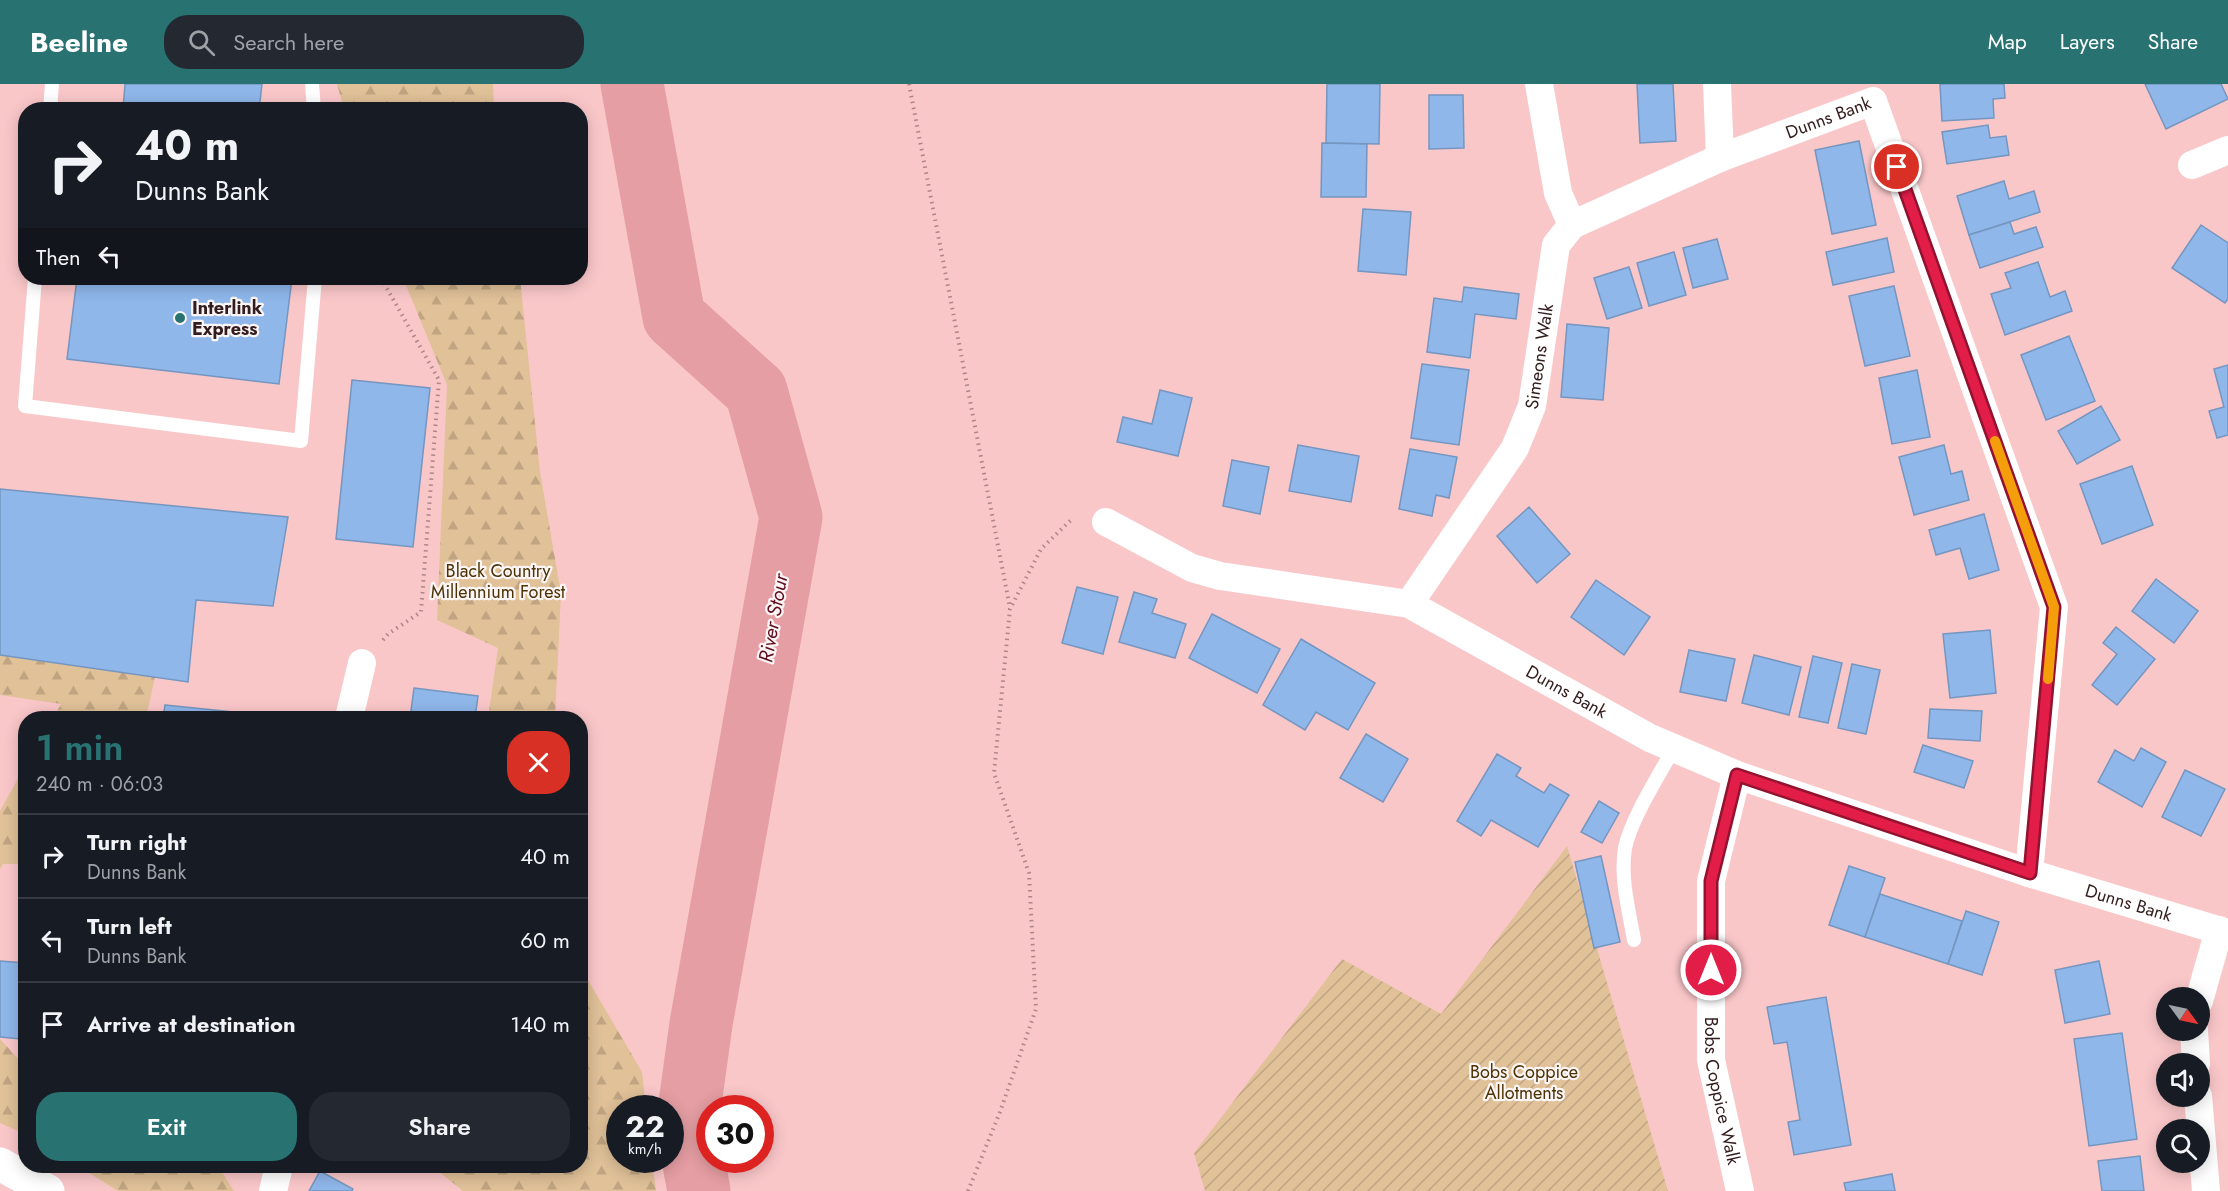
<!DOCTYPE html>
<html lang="en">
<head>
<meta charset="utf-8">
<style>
  body { margin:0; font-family:Jost,sans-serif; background:#242831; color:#f1f3f6; height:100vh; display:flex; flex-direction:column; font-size:22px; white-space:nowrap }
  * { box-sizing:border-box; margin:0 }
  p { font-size:20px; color:#9ea1a6 }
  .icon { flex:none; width:33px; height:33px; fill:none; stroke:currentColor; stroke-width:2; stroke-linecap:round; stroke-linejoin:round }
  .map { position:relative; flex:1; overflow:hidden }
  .details { position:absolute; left:18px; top:627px; width:570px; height:462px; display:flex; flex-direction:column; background:#171b24; border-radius:24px; box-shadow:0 3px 15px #0003 }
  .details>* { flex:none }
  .banner { position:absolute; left:18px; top:18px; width:570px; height:183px; border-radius:24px; box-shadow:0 3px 15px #0003; background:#171b24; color:#f1f3f6; overflow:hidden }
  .needle { width:39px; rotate:123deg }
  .controls { position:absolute; left:2156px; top:903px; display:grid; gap:12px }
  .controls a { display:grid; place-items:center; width:54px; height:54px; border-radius:50%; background:#171b24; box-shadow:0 3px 15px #0003; font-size:30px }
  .speed { position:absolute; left:606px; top:1011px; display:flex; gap:12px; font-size:30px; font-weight:700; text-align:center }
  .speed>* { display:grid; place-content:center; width:78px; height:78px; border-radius:50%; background:#171b24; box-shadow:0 3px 15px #0003; line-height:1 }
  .speed small { font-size:15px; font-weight:400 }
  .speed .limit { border:9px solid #d22; background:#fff; color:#111 }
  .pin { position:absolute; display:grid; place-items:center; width:51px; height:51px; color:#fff; margin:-26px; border:3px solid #fff; border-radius:50%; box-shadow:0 2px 6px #0007 }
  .me { position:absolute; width:66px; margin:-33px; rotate:0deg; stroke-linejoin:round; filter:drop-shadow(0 0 4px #0008) }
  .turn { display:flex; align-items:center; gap:21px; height:126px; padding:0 18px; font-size:27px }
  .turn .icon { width:78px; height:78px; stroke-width:2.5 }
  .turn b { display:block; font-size:42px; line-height:51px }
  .then { display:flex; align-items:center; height:57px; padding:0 18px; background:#0003; gap:12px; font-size:22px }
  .round { display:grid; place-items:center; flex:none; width:63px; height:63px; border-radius:24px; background:#242831 }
  .summary { display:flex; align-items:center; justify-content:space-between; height:102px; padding:0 18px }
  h1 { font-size:36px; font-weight:600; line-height:45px; color:#287272 }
  .button { display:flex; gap:12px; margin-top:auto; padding:12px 18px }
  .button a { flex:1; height:69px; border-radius:24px; background:#287272; color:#fff; font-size:24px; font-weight:600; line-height:69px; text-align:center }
  .button a+a { background:#242831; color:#f1f3f6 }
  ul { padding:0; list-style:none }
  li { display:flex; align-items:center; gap:18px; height:84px; padding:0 18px; border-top:2px solid #363941 }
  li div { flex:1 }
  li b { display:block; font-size:22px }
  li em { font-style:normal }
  header { display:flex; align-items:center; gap:36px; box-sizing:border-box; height:84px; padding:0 30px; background:#287272; color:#fff }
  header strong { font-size:28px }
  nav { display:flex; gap:33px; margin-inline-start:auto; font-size:21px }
  .search { width:420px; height:54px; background:#242831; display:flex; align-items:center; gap:15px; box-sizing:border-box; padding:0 21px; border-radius:24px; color:#9ea1a6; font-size:22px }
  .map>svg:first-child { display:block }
  .forest { fill:url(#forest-firs) }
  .garden { fill:url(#garden-furrows) }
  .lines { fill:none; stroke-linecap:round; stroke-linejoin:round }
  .river { stroke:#e59ea3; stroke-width:63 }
  .building { fill:#8fb7ea; stroke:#7596c0; stroke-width:1.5 }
  .path { stroke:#ae8687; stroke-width:4; stroke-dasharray:1.5 4.5; stroke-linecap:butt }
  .lane { stroke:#fff; stroke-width:14 }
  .street { stroke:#fff; stroke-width:28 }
  .secondary { stroke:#fff; stroke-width:33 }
  .route-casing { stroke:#92132f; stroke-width:15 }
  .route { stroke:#e11d48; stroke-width:10 }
  .slow { stroke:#f59e0b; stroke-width:10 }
  .poi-dot { fill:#287272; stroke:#fbf5f5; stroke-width:2 }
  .labels { text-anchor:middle; stroke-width:4.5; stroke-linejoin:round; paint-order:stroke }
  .street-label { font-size:18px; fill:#331c1d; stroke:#fbf5f5 }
  .poi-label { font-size:18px; font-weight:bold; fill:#331c1d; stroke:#fbf5f5; text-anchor:start }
  .park-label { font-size:18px; fill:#4d3204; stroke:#fbf5f5 }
  .water-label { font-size:20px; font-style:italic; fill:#600c1f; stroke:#fbf5f5 }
</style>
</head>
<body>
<header>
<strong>Beeline</strong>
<div class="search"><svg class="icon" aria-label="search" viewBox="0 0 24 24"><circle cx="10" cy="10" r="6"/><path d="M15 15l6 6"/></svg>Search here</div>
<nav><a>Map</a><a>Layers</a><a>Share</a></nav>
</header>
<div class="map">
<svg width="2228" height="1107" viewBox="0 0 2228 1107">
  <defs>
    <pattern id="forest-firs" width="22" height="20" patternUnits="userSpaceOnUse" patternTransform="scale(1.5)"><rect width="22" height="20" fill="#e0c198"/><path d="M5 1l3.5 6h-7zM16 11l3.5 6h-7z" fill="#c1a583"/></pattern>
    <pattern id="garden-furrows" width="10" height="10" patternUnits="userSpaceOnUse" patternTransform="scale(1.5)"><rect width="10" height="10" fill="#e0c198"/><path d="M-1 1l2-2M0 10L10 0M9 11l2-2" fill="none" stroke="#c1a583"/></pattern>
  </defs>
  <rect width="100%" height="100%" fill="#fac7c9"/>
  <g class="forest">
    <polygon points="337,0 493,0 494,25 344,25"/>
    <polygon points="403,194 520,194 540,388 561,509 555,634 488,634 498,564 437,536 447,301"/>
    <polygon points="0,571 155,593 146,634 53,634 61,620 0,611"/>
    <polygon points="25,682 25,780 3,780 0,785 0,727"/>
    <polygon points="581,884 642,988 646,1024 620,1024 620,1076 652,1076 656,1107 463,1107 432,1082 580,1082"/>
    <polygon points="0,955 25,982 25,1050 0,1039"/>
    <polygon points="78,1082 218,1082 234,1107 118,1107"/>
  </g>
  <polygon class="garden" points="1567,762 1668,1107 1205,1107 1194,1069 1342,875 1441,930"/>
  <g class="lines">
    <polyline class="river" points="632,0 674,233 756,307 791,433 701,940 687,1041 699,1107"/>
  </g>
  <g class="building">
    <polygon points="125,0 262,0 259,26 123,26"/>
    <polygon points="1327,0 1380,0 1379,60 1326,59"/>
    <polygon points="1637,0 1673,0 1676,57 1640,59"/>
    <polygon points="1940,0 2004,0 2005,14 1993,15 1994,34 1942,37"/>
    <polygon points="2145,0 2221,0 2228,15 2166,45"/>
    <polygon points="1429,11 1463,11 1464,64 1429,65"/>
    <polygon points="1988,41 1990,54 2006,52 2009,71 1947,80 1942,48"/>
    <polygon points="1859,57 1876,141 1832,150 1815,66"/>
    <polygon points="1322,59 1367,60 1366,113 1321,113"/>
    <polygon points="2004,97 2009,115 2034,107 2040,128 1969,151 1957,112"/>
    <polygon points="1363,125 1411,128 1406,191 1358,187"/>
    <polygon points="2010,138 2014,150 2036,143 2043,163 1980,184 1969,151"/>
    <polygon points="2201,141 2228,159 2228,215 2225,219 2172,184"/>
    <polygon points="1887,154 1894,188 1833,201 1826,168"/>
    <polygon points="1717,155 1728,195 1693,204 1683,164"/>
    <polygon points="1674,168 1686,211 1649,222 1637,179"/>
    <polygon points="2038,178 2050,213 2065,207 2072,227 2005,251 1991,210 2011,204 2005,189"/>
    <polygon points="1629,183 1642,224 1607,235 1594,194"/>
    <polygon points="77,194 292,194 279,300 67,275"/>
    <polygon points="1894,202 1910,272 1865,282 1849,212"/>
    <polygon points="1464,203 1519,210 1516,235 1475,230 1470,274 1427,268 1434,214 1462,218"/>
    <polygon points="1567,240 1609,244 1603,316 1561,313"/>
    <polygon points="2069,252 2095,317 2046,336 2021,271"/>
    <polygon points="1422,280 1469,286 1459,361 1411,354"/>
    <polygon points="2228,281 2228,351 2217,354 2209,327 2224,323 2214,285"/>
    <polygon points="1917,286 1930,353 1892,360 1879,294"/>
    <polygon points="352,296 430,304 413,463 336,455"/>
    <polygon points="1160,306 1192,314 1178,372 1117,358 1123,333 1152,340"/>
    <polygon points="2101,322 2120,356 2077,380 2058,347"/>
    <polygon points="1298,361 1359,372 1351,418 1289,407"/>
    <polygon points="1944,361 1951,390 1962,387 1969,416 1914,431 1899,373"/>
    <polygon points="1410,365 1457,373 1449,414 1436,411 1432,432 1399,425"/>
    <polygon points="1232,376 1269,383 1260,430 1223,422"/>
    <polygon points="2132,382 2153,441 2102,460 2080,400"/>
    <polygon points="0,405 288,433 273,522 196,516 188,598 0,571"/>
    <polygon points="1529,423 1570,470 1537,499 1497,452"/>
    <polygon points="1984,430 1999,486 1969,495 1960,464 1936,471 1929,446"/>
    <polygon points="2156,495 2198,527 2174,559 2132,527"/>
    <polygon points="1596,496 1650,533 1624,571 1571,533"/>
    <polygon points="1077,503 1118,513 1103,570 1062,559"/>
    <polygon points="1134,508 1157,515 1152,529 1186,540 1175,574 1119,558"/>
    <polygon points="1212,530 1280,565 1257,609 1189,574"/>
    <polygon points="2116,543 2155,575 2117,621 2092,601 2117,570 2103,559"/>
    <polygon points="1990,546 1996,609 1950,614 1943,550"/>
    <polygon points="1301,555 1375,599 1348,646 1316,628 1305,646 1263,621"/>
    <polygon points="1689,566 1735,575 1726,617 1680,608"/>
    <polygon points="1754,571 1801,583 1789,631 1742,619"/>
    <polygon points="1813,572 1842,579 1828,639 1799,633"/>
    <polygon points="1852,580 1880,586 1866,650 1838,644"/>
    <polygon points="414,604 478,612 475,634 410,634"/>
    <polygon points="165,621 294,634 163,634"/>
    <polygon points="1930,625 1982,627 1980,657 1928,654"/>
    <polygon points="1366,650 1408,675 1383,718 1340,694"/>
    <polygon points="1923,661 1973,677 1964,704 1914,688"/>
    <polygon points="2141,664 2166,678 2142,723 2098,698 2115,666 2134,677"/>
    <polygon points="1497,670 1521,684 1516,692 1544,709 1550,700 1569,711 1538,763 1491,736 1481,752 1457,737"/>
    <polygon points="2185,686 2225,705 2201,752 2162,733"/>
    <polygon points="1599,717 1619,729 1602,759 1581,748"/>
    <polygon points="1601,772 1620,858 1594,864 1575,778"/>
    <polygon points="1849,782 1885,794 1865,853 1829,841"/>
    <polygon points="1880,810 1962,837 1948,880 1865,853"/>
    <polygon points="1966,827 1999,838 1982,891 1948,880"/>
    <polygon points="0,877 26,879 20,955 0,953"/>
    <polygon points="2099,877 2110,930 2065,939 2055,886"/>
    <polygon points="1826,913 1851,1061 1794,1071 1788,1038 1800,1036 1787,958 1774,960 1767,923"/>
    <polygon points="2122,949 2137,1055 2089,1062 2074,955"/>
    <polygon points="2140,1072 2144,1107 2102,1107 2098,1077"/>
    <polygon points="320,1087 353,1105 352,1107 309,1107"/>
    <polygon points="1892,1090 1895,1107 1846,1107 1844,1099"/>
  </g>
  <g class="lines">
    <g class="path">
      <polyline points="909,0 1010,524"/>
      <polyline points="381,194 439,296 421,528 388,550 383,556"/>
      <polyline points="968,1107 1000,1028 1036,925 1029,789 994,689 1010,525 1041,465 1071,436 1074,436"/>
    </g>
    <g class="lane">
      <polyline points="312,0 314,26"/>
      <polyline points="50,26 52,0"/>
      <polyline points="35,194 25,322 301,357 315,194"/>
      <path d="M1634 856C1629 827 1620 794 1625 764 1631 735 1659 691 1674 664"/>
    </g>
    <g class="street">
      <polyline points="1717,0 1720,74"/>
      <polyline points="2192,81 2228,66"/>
      <path id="s1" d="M1572 141 1720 74 1873 17 2054 523 2029 789"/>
      <path id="s2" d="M1106 438 1192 484 1220 492 1409 520 1650 654 1737 691 2029 789 2228 849"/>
      <path id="s3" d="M1409 520 1515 364 1532 322 1556 161 1572 141 1558 109 1539 0"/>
      <polyline points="349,634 362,579"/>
      <path id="s4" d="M1737 691 1711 797V976L1740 1107"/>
      <polyline points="2199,917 2219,846"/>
      <polyline points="2194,946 2196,980"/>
      <polyline points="2198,1012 2206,1107"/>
      <polyline points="273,1107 279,1082"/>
    </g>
    <polyline class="secondary" points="0,1080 48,1107"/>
  </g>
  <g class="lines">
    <defs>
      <polyline id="route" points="1711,886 1711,797 1737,691 2030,789 2054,523 1897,83"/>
    </defs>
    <use href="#route" class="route-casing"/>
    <use href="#route" class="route"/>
    <polyline class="slow" points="1995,357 2054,523 2048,595"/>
  </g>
  <circle class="poi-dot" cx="180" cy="234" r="6"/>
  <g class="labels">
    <g class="street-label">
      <text dy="6" stroke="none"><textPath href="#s1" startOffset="278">Dunns Bank</textPath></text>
      <text dy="6" stroke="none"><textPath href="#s3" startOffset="284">Simeons Walk</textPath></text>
      <text dy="6" stroke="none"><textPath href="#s2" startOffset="498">Dunns Bank</textPath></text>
      <text dy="6" stroke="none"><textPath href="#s2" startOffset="1100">Dunns Bank</textPath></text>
      <text dy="6" stroke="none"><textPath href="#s4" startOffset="320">Bobs Coppice Walk</textPath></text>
    </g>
    <g class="poi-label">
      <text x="192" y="230">Interlink<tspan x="192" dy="21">Express</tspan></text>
    </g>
    <g class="park-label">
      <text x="498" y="493">Black Country<tspan x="498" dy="21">Millennium Forest</tspan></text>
      <text x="1524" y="994">Bobs Coppice<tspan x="1524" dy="21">Allotments</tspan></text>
    </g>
    <g class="water-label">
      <text transform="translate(773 534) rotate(-80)" y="7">River Stour</text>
    </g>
  </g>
</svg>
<div class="controls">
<a><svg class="needle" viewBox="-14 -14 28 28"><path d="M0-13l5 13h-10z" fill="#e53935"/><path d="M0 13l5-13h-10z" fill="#9ea1a6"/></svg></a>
<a><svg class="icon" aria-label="sound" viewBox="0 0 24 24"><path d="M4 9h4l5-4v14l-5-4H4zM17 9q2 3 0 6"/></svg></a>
<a><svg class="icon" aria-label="search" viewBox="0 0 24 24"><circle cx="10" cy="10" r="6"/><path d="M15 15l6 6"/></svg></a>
</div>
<div class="speed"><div>22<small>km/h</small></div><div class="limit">30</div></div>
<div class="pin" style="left:1897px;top:83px;background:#d93025"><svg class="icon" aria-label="arrive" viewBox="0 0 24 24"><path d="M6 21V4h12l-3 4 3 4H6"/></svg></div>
<svg class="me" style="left:1711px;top:886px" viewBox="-20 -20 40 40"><circle r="17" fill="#e11d48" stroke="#fff" stroke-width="3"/><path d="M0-11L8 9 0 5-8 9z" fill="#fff"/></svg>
<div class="banner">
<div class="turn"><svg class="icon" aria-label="right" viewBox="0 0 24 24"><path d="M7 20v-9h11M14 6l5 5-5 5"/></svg><div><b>40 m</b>Dunns Bank</div></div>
<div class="then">Then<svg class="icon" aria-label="left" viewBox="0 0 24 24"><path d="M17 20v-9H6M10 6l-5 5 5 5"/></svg></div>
</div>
<section class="details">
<div class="summary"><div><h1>1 min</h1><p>240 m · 06:03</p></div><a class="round" style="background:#d93025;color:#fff"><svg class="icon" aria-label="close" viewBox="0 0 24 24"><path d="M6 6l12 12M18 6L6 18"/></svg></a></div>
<ul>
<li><svg class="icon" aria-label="right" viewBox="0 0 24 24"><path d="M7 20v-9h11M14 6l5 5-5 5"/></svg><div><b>Turn right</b><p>Dunns Bank</p></div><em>40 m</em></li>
<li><svg class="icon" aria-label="left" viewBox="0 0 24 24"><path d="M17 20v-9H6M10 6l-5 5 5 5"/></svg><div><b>Turn left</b><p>Dunns Bank</p></div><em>60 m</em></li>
<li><svg class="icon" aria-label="arrive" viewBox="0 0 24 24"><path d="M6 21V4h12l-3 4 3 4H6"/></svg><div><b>Arrive at destination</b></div><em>140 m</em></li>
</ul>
<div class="button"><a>Exit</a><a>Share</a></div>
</section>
</div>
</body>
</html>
